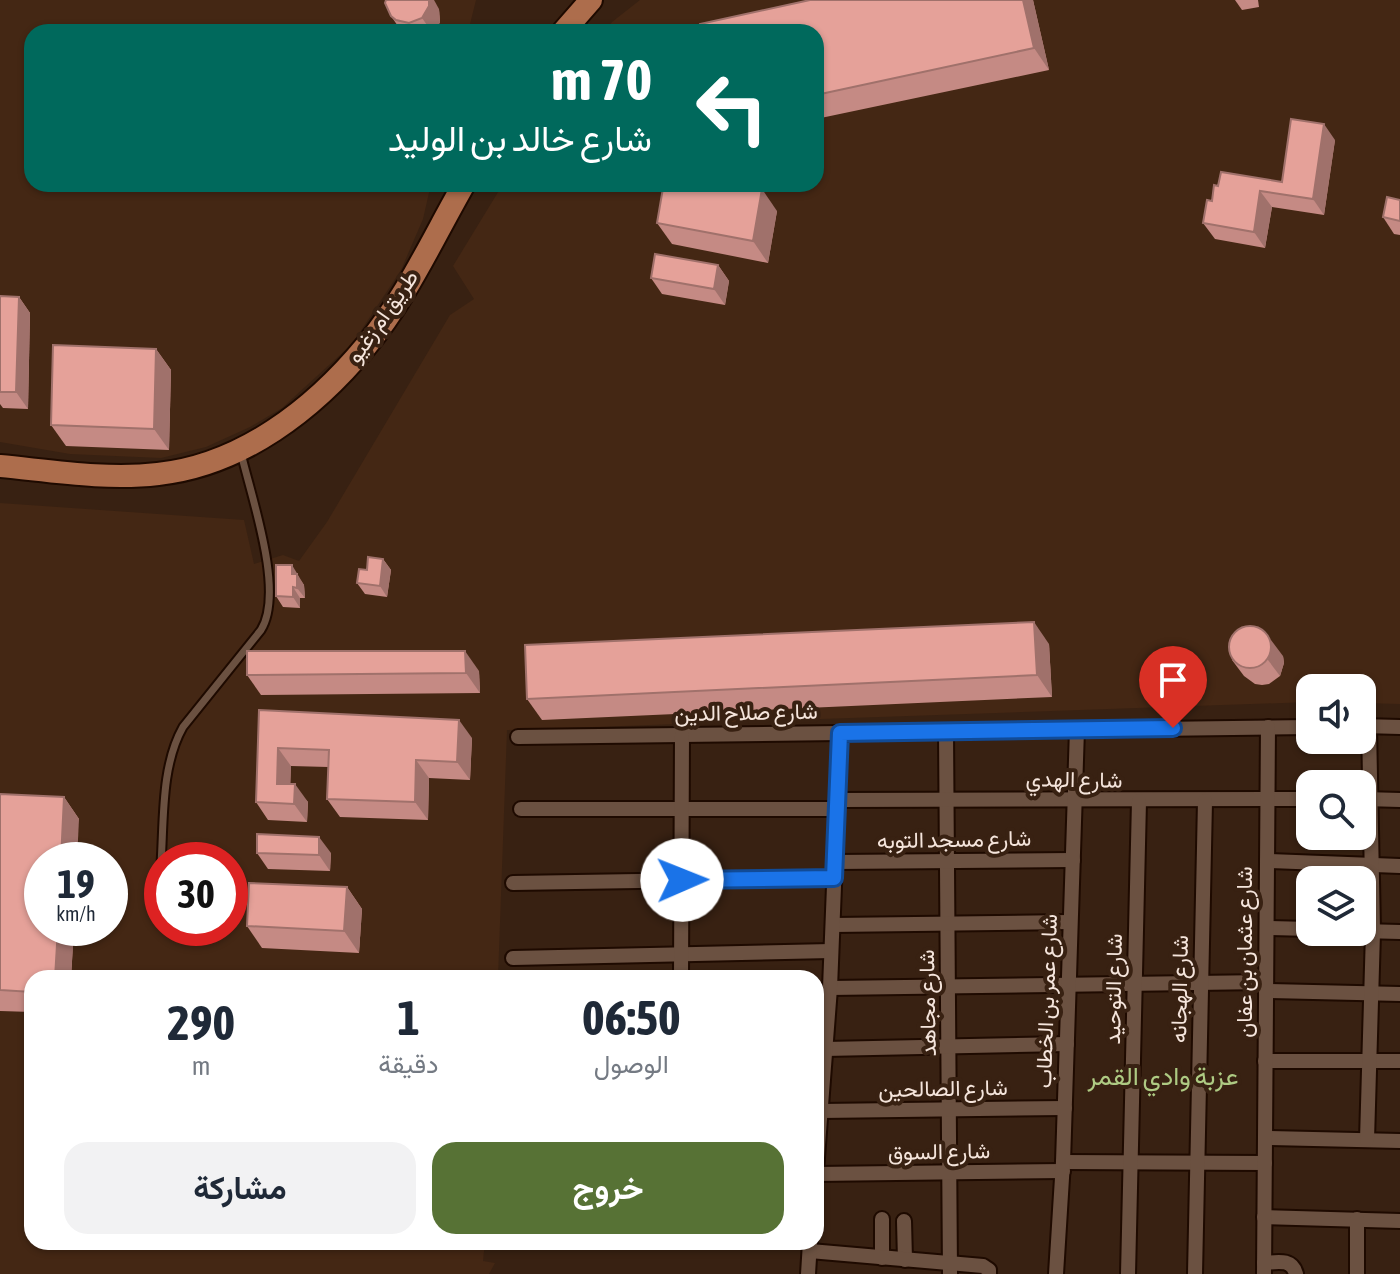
<!DOCTYPE html>
<html lang="ar">
<head>
<meta charset="utf-8">
<style>
  body { margin:0; font-family:"Asap Condensed",Vazirmatn,sans-serif; background:#f2f2f3; color:#1f2937; direction:rtl; height:100vh; display:flex; flex-direction:column; font-size:30px; white-space:nowrap }
  * { box-sizing:border-box; margin:0 }
  p { font-size:26px; color:#747a83 }
  .icon { flex:none; width:44px; height:44px; fill:none; stroke:currentColor; stroke-width:2; stroke-linecap:round; stroke-linejoin:round }
  .map { position:relative; flex:1; overflow:hidden; direction:ltr }
  .side { position:absolute; left:24px; top:970px; width:800px; height:280px; display:flex; flex-direction:column; background:#fff; border-radius:24px; box-shadow:0 2px 6px #0004; direction:rtl }
  .side>* { flex:none }
  .hud { position:absolute; left:24px; top:24px; width:800px; height:168px; border-radius:24px; box-shadow:0 2px 6px #0004; direction:rtl; background:#00695c; color:#fff; overflow:hidden }
  .buttons { position:absolute; left:1296px; top:674px; display:grid; gap:16px }
  .buttons a { display:grid; place-items:center; width:80px; height:80px; border-radius:16px; background:#fff; box-shadow:0 2px 6px #0004; font-size:40px }
  .speed { position:absolute; left:24px; top:842px; display:flex; gap:16px; font-size:40px; font-weight:700; text-align:center }
  .speed>* { display:grid; place-content:center; width:104px; height:104px; border-radius:50%; background:#fff; box-shadow:0 2px 6px #0004; line-height:1 }
  .speed small { font-size:20px; font-weight:400 }
  .speed .limit { border:12px solid #d22; background:#fff; color:#111 }
  .pin { position:absolute; display:grid; place-items:center; width:68px; height:68px; color:#fff; margin:-82px -34px; border-radius:50% 50% 50% 0; rotate:-45deg; box-shadow:0 0 8px #0007 }
  .pin .icon { rotate:45deg }
  .me { position:absolute; width:88px; margin:-44px; rotate:89deg; stroke-linejoin:round; filter:drop-shadow(0 0 6px #0008) }
  .turn { display:flex; align-items:center; gap:28px; height:168px; padding:0 40px; font-size:36px }
  .turn .icon { width:104px; height:104px; stroke-width:2.5 }
  .turn b { display:block; font-size:56px; line-height:68px }
  .eta { display:flex; justify-content:space-evenly; align-items:center; height:136px; text-align:center }
  .eta b { font-size:48px; font-weight:700; line-height:56px }
  .action { display:flex; gap:16px; margin-top:auto; padding:16px 40px }
  .action a { flex:1; height:92px; border-radius:24px; background:#577235; color:#fff; font-size:32px; font-weight:700; line-height:92px; text-align:center }
  .action a+a { background:#f2f2f3; color:#1f2937 }
  .map>svg:first-child { display:block }
  .built { fill:#442714; fill-rule:evenodd }
  .lines { fill:none; stroke-linecap:round; stroke-linejoin:round }
  .lane-casing { stroke:#1e0a00; stroke-width:11 }
  .street-casing { stroke:#1e0a00; stroke-width:18 }
  .primary-casing { stroke:#1e0a00; stroke-width:26 }
  .lane { stroke:#6b5141; stroke-width:7 }
  .street { stroke:#6b5141; stroke-width:14 }
  .primary { stroke:#ad6d4c; stroke-width:22 }
  .wall { fill:#c58a84 }
  .shaded-wall { fill:#a0716b }
  .building { fill:#e5a199; stroke:#a0716b; stroke-width:2 }
  .route-casing { stroke:#114b97; stroke-width:20 }
  .route { stroke:#1a73e8; stroke-width:14 }
  .labels { text-anchor:middle; stroke-width:8; stroke-linejoin:round; paint-order:stroke }
  .street-label { font-size:22px; fill:#f5e5dc; stroke:#382112 }
  .quarter-label { font-size:26px; fill:#aeca83; stroke:#382112 }
</style>
</head>
<body>
<div class="map">
<svg width="1400" height="1274" viewBox="0 0 1400 1274">
  <rect width="100%" height="100%" fill="#382112"/>
  <g class="built">
    <polygon points="0,0 476,0 468,32 32,32 32,184 431,184 423,219 401,270 352,344 282,408 250,427 206,447 161,458 70,454 0,442"/>
    <path d="M640 0H1400V704L1362 703V688H1310V702L507 730 498 978H32V1242H485L483 1261 495 1263 489 1274H0V503L244 520 254 564 283 555 299 561 327 522 450 315 474 299 453 266 503 184H816V32H604L612 22ZM42 860H110V928H42ZM162 860H230V928H162Z"/>
  </g>
  <g class="lines">
    <defs>
      <path id="lane" d="M161 864C164 819 161 766 183 727L261 630C285 592 251 496 241 453"/>
      <g id="street">
        <polyline points="1362,726 1400,727"/>
        <polyline points="946,732 950,1274"/>
        <polyline points="518,737 1310,727"/>
        <polyline points="1364,799 1400,800"/>
        <polyline points="837,800 1310,799"/>
        <polyline points="521,809 837,809"/>
        <polyline points="1267,861 1400,866"/>
        <polyline points="835,862 1073,860"/>
        <polyline points="513,883 834,878"/>
        <polyline points="833,925 1070,922"/>
        <polyline points="1267,928 1310,929"/>
        <polyline points="1362,931 1400,932"/>
        <polyline points="513,958 831,951"/>
        <polyline points="681,978 682,735"/>
        <polyline points="830,988 1266,982"/>
        <polyline points="1266,991 1400,994"/>
        <polyline points="825,1049 1067,1044"/>
        <polyline points="1265,1061 1400,1061"/>
        <polyline points="821,1111 1065,1108"/>
        <polyline points="1265,1138 1400,1141"/>
        <polyline points="1367,1140 1373,932 1369,726"/>
        <polyline points="1063,1162 1265,1163"/>
        <polyline points="816,1171 830,988 840,733"/>
        <polyline points="816,1174 1063,1171"/>
        <polyline points="1264,1217 1400,1221"/>
        <polyline points="882,1219 882,1258"/>
        <polyline points="1357,1219 1357,1274"/>
        <polyline points="904,1221 905,1260"/>
        <polyline points="810,1251 983,1266 989,1270 989,1274"/>
        <path d="M1264 1263C1277 1262 1292 1258 1296 1274"/>
        <polyline points="808,1274 810,1242"/>
        <polyline points="1056,1274 1063,1162 1077,729"/>
        <polyline points="1128,1274 1139,801"/>
        <polyline points="1195,1274 1205,801"/>
        <polyline points="1264,1274 1268,727"/>
      </g>
      <g id="primary">
        <polyline points="563,32 591,0"/>
        <path d="M0 466C52 471 106 480 158 474 242 465 314 409 366 346 406 298 433 238 464 184"/>
      </g>
    </defs>
    <use href="#lane" class="lane-casing"/>
    <use href="#street" class="street-casing"/>
    <use href="#primary" class="primary-casing"/>
    <use href="#lane" class="lane"/>
    <use href="#street" class="street"/>
    <use href="#primary" class="primary"/>
  </g>
  <g class="wall">
    <polygon points="810,0 1033,0 1049,70 816,119 816,32"/>
    <polygon points="1235,0 1258,0 1259,7 1242,10"/>
    <polygon points="439,9 440,22 435,32 402,32 391,16"/>
    <polygon points="1335,140 1324,215 1272,207 1265,248 1215,239 1203,223 1218,186 1282,182"/>
    <polygon points="1400,200 1400,235 1394,234 1383,217"/>
    <polygon points="777,211 768,263 672,244 657,223"/>
    <polygon points="718,265 729,281 725,305 662,294 651,278"/>
    <polygon points="0,296 19,297 30,313 28,409 3,408 0,404"/>
    <polygon points="156,349 171,370 169,450 66,446 51,425"/>
    <polygon points="383,559 391,570 387,597 365,594 357,583 367,570"/>
    <polygon points="299,576 299,578 304,585 305,598 300,598 300,608 283,607 276,596"/>
    <polygon points="1049,644 1052,697 542,720 527,699"/>
    <polygon points="1283,656 1284,663 1280,676 1269,684 1262,685 1255,684 1244,676 1232,660"/>
    <polygon points="479,671 480,693 261,695 247,675"/>
    <polygon points="259,710 472,738 470,780 429,778 428,820 340,817 327,799 328,767 291,766 290,784 308,802 307,822 268,820 256,802"/>
    <polygon points="0,794 64,797 79,819 42,928 74,928 71,978 32,978 32,1012 0,1011"/>
    <polygon points="257,853 331,853 330,871 268,869"/>
    <polygon points="347,887 362,909 359,953 262,948 247,926"/>
  </g>
  <g class="shaded-wall">
    <polygon points="429,0 434,0 439,9 440,22 435,32 432,32 422,18"/>
    <polygon points="1023,0 1033,0 1049,70 1034,48"/>
    <polygon points="1324,124 1335,140 1324,215 1313,199"/>
    <polygon points="762,189 777,211 768,263 753,241"/>
    <polygon points="1260,191 1272,207 1265,248 1254,232"/>
    <polygon points="718,265 729,281 725,305 714,289"/>
    <polygon points="19,297 30,313 28,409 16,392"/>
    <polygon points="156,349 171,370 169,450 154,429"/>
    <polygon points="383,559 391,570 387,597 380,586"/>
    <polygon points="292,565 304,585 305,598 297,588 292,574"/>
    <polygon points="293,587 300,598 300,608 293,597"/>
    <polygon points="1034,622 1049,644 1052,697 1037,675"/>
    <polygon points="1271,640 1283,656 1284,663 1280,676 1268,660"/>
    <polygon points="465,651 479,671 480,693 466,673"/>
    <polygon points="459,720 472,738 470,780 457,762"/>
    <polygon points="278,748 291,766 290,802 277,784"/>
    <polygon points="416,760 429,778 428,820 415,802"/>
    <polygon points="295,784 308,802 307,822 294,804"/>
    <polygon points="64,797 79,819 77,860 61,860"/>
    <polygon points="319,837 331,853 330,871 319,855"/>
    <polygon points="347,887 362,909 359,953 344,931"/>
    <polygon points="58,928 74,928 71,978 55,978"/>
  </g>
  <g class="building">
    <polygon points="386,0 429,0 429,6 422,18 409,23 396,20 391,16 385,3"/>
    <polygon points="810,0 1023,0 1034,48 816,95 816,32 701,32 700,24"/>
    <polygon points="1291,119 1324,124 1313,199 1260,191 1254,232 1203,223 1207,200 1212,201 1214,185 1218,186 1221,172 1282,182"/>
    <polygon points="705,184 727,184 762,189 753,241 657,223 663,188"/>
    <polygon points="1387,197 1400,200 1400,221 1383,217"/>
    <polygon points="655,254 718,265 714,289 651,278"/>
    <polygon points="0,296 19,297 16,392 0,392"/>
    <polygon points="53,345 156,349 154,429 51,425"/>
    <polygon points="368,557 383,559 380,586 357,583 359,569 367,570"/>
    <polygon points="276,565 292,565 292,574 297,574 297,588 293,587 293,597 276,596"/>
    <polygon points="1034,622 1037,675 527,699 525,645"/>
    <circle cx="1250" cy="647" r="21"/>
    <polygon points="247,651 465,651 466,673 247,675"/>
    <polygon points="259,710 459,720 457,762 416,760 415,802 327,799 329,750 278,748 277,784 295,784 294,804 256,802"/>
    <polygon points="0,794 64,797 61,860 42,860 42,928 58,928 55,978 32,978 32,992 0,990"/>
    <polygon points="257,834 319,837 319,855 257,853"/>
    <polygon points="249,883 347,887 344,931 247,926"/>
  </g>
  <g class="lines">
    <defs>
      <polyline id="route" points="682,880 834,878 840,733 1173,728"/>
    </defs>
    <use href="#route" class="route-casing"/>
    <use href="#route" class="route"/>
  </g>
  <g class="labels">
    <g class="street-label">
      <text transform="translate(382 316) rotate(-55)" y="8">طريق ام زغيو</text>
      <text transform="translate(746 712) rotate(-1)" y="8">شارع صلاح الدين</text>
      <text transform="translate(1074 779) rotate(1)" y="8">شارع الهدي</text>
      <text transform="translate(954 839) rotate(-1)" y="8">شارع مسجد التوبه</text>
      <text transform="translate(1244 952) rotate(-90)" y="8">شارع عثمان بن عفان</text>
      <text transform="translate(1113 989) rotate(-89)" y="8">شارع التوحيد</text>
      <text transform="translate(1179 989) rotate(-89)" y="8">شارع الهجانه</text>
      <text transform="translate(1046 1001) rotate(-88)" y="8">شارع عمر بن الخطاب</text>
      <text transform="translate(927 1003) rotate(-91)" y="8">شارع مجاهد</text>
      <text transform="translate(943 1088) rotate(-1)" y="8">شارع الصالحين</text>
      <text transform="translate(939 1151) rotate(-1)" y="8">شارع السوق</text>
    </g>
    <g class="quarter-label">
      <text x="1163" y="1085">عزبة وادي القمر</text>
    </g>
  </g>
</svg>
<div class="buttons">
<a><svg class="icon" aria-label="sound" viewBox="0 0 24 24"><path d="M4 9h4l5-4v14l-5-4H4zM17 9q2 3 0 6"/></svg></a>
<a><svg class="icon" aria-label="search" viewBox="0 0 24 24"><circle cx="10" cy="10" r="6"/><path d="M15 15l6 6"/></svg></a>
<a><svg class="icon" aria-label="layers" viewBox="0 0 24 24"><path d="M12 4l9 5-9 5-9-5zM3 14l9 5 9-5"/></svg></a>
</div>
<div class="speed"><div>19<small>km/h</small></div><div class="limit">30</div></div>
<div class="pin" style="left:1173px;top:728px;background:#d93025"><svg class="icon" aria-label="arrive" viewBox="0 0 24 24"><path d="M6 21V4h12l-3 4 3 4H6"/></svg></div>
<svg class="me" style="left:682px;top:880px" viewBox="-20 -20 40 40"><circle r="19" fill="#fff"/><path d="M0-13L10 11 0 6-10 11z" fill="#1a73e8"/></svg>
<div class="hud">
<div class="turn"><svg class="icon" aria-label="left" viewBox="0 0 24 24"><path d="M17 20v-9H6M10 6l-5 5 5 5"/></svg><div><b>70 m</b>شارع خالد بن الوليد</div></div>
</div>
<section class="side">
<div class="eta">
<div><b>06:50</b><p>الوصول</p></div>
<div><b>1</b><p>دقيقة</p></div>
<div><b>290</b><p>m</p></div>
</div>
<div class="action"><a>خروج</a><a>مشاركة</a></div>
</section>
</div>
</body>
</html>
